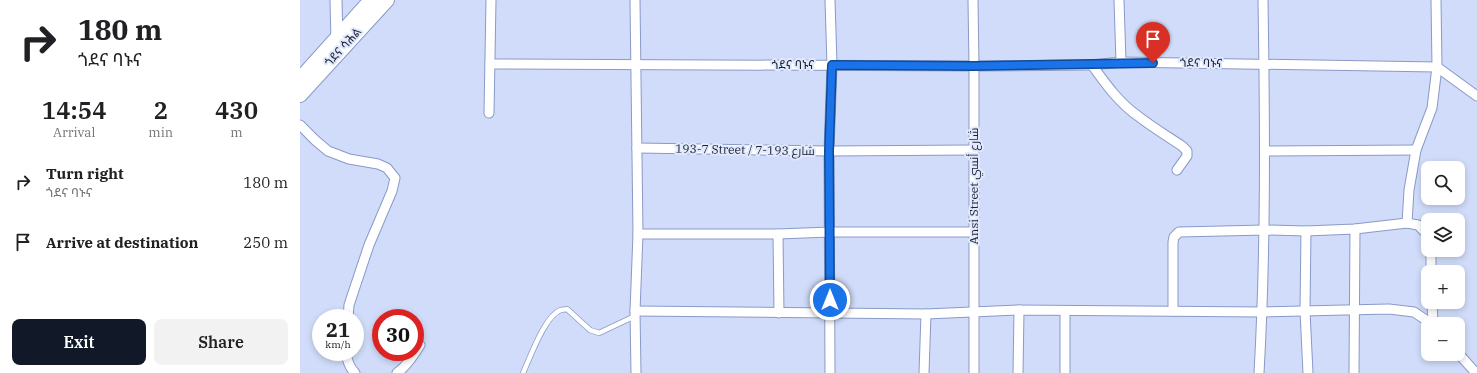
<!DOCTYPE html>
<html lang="en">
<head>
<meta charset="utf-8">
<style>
  body { margin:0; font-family:"IBM Plex Serif",Cairo,"Noto Sans Ethiopic",serif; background:#f2f2f2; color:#202124; height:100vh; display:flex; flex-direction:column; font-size:15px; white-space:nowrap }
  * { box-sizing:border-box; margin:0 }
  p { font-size:13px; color:#757577 }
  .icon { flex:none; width:22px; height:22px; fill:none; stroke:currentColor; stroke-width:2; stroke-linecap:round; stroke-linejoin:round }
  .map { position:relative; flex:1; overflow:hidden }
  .details { display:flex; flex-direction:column; background:#fff; width:300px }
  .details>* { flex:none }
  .hud { background:#fff; color:#202124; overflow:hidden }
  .tools { position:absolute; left:1121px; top:161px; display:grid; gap:8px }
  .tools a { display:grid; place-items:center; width:44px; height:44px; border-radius:8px; background:#fff; box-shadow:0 2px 6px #0003; font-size:20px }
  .speed { position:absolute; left:12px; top:309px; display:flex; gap:8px; font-size:20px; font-weight:700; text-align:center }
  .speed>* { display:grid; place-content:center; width:52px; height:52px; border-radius:50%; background:#fff; box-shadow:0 2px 6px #0003; line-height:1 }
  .speed small { font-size:10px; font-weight:400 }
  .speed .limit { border:6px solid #d22; background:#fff; color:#111 }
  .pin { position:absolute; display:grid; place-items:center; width:34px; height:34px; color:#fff; margin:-41px -17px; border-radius:50% 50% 50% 0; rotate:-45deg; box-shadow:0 0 4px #0007 }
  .pin .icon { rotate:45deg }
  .me { position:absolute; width:44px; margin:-22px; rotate:0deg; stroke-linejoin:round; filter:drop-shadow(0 0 3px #0008) }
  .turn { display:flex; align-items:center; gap:14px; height:84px; padding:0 12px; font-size:18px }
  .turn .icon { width:52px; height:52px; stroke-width:2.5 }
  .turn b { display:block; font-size:28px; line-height:34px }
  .eta { display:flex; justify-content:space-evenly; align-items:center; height:68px; text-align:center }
  .eta b { font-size:24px; font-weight:600; line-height:28px }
  .primary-button { display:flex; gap:8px; margin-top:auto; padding:8px 12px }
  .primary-button a { flex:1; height:46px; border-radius:8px; background:#111827; color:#fff; font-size:16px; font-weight:600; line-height:46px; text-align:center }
  .primary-button a+a { background:#f2f2f2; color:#202124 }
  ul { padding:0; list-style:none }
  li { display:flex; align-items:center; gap:12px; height:60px; padding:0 12px }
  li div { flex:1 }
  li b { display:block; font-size:15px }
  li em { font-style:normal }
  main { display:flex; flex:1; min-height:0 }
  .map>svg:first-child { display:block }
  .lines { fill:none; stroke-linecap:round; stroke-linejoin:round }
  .service-casing { stroke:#899ac8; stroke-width:6 }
  .minor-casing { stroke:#899ac8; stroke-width:11 }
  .tertiary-casing { stroke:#899ac8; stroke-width:13 }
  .trunk-casing { stroke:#899ac8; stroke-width:16 }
  .service { stroke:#fff; stroke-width:4.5 }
  .minor { stroke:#fff; stroke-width:9 }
  .tertiary { stroke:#fff; stroke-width:11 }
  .trunk { stroke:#fff; stroke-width:14 }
  .route-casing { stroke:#114b97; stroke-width:10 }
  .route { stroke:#1a73e8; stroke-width:7 }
  .labels { text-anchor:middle; stroke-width:4; stroke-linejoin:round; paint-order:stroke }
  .street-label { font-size:12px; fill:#1b2133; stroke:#e1e9fd }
</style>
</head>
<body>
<main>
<section class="details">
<div class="hud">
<div class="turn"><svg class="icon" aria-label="right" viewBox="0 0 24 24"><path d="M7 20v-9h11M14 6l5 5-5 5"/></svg><div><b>180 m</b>ጎደና ባኑና</div></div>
</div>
<div class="eta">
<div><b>14:54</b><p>Arrival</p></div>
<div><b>2</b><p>min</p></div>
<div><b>430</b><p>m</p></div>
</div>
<ul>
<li><svg class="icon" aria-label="right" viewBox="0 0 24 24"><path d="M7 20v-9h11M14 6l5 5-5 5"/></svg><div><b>Turn right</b><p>ጎደና ባኑና</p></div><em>180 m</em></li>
<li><svg class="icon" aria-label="arrive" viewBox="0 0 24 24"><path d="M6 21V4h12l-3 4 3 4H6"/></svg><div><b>Arrive at destination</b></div><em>250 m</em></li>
</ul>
<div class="primary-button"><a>Exit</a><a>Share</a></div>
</section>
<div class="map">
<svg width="1177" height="373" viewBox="0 0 1177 373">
  <rect width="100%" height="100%" fill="#d0dcf9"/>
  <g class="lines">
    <defs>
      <path id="service" d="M223 373C230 358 245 315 261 310 263 309 265 310 267 309L290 330 299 333 335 316"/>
      <g id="minor">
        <polyline points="335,0 338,234 335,311 336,373"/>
        <polyline points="673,0 674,66 674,373"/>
        <polyline points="819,0 821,62"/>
        <polyline points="190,64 674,66 792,65 821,62 1137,67 1177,96"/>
        <path d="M792 65C805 83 819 103 838 116 852 127 867 136 882 146L887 151V156L877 170"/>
        <polyline points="189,113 191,0"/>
        <polyline points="0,125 15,140 28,151 49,159 78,164 87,168 95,178 92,191 69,245 49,305 48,318"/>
        <polyline points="337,148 529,151 674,150"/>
        <polyline points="965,151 1116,150"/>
        <polyline points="1107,223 1109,190 1116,150 1132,108 1137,67 1136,0"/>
        <polyline points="1006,231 1005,311 1008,373"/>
        <polyline points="338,234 478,234 530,232 673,232"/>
        <polyline points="478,234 479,313"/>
        <polyline points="1131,250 1131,272"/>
        <polyline points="1132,302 1133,324"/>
        <polyline points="335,311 626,314 719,310 962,312 1089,309 1114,312 1132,324"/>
        <polyline points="765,311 765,373"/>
        <polyline points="873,311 873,242 874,237 879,232 965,230 1006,231 1055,229 1107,223 1118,225 1126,233 1128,237"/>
        <path d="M46 352C47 361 49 367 55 373"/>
        <polyline points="1158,353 1176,373"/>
        <path d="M97 373C107 366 114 355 120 345"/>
        <polyline points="530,373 529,151 532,65 530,0"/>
        <polyline points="624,373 626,314"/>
        <polyline points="718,373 719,310"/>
        <path d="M959 373C966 249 965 125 963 0"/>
        <polyline points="1054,373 1055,229"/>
      </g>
      <polyline id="tertiary" points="36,0 37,42"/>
      <g id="trunk">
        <polyline points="0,79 71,0"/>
        <polyline points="0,95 87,0"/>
      </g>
    </defs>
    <use href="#service" class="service-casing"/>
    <use href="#minor" class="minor-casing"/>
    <use href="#tertiary" class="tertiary-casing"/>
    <use href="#trunk" class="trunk-casing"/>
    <use href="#service" class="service"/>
    <use href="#minor" class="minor"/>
    <use href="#tertiary" class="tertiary"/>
    <use href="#trunk" class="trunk"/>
  </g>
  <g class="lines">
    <defs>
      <polyline id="route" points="530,300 529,151 532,65 674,66 853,63"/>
    </defs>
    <use href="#route" class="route-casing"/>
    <use href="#route" class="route"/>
  </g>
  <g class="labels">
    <g class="street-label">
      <text transform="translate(43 47) rotate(-48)" y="4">ጎደና ሳሕል</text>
      <text transform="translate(901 63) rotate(1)" y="4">ጎደና ባኑና</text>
      <text x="493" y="69">ጎደና ባኑና</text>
      <text transform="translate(445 150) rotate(1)" y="4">193-7 Street / شارع 193-7</text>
      <text transform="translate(674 186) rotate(-90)" y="4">Ansi Street شارع أنسي</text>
    </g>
  </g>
</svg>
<div class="tools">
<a><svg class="icon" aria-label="search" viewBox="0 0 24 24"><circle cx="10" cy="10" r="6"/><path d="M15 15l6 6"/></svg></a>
<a><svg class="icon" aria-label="layers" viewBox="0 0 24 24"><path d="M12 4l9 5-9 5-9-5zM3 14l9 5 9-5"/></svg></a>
<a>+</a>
<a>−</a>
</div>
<div class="speed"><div>21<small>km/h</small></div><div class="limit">30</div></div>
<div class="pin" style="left:853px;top:63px;background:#d93025"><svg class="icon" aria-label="arrive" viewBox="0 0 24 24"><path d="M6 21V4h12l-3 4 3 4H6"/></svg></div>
<svg class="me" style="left:530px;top:300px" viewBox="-20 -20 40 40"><circle r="17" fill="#1a73e8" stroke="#fff" stroke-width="3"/><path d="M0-11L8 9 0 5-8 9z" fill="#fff"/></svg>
</div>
</main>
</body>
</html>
